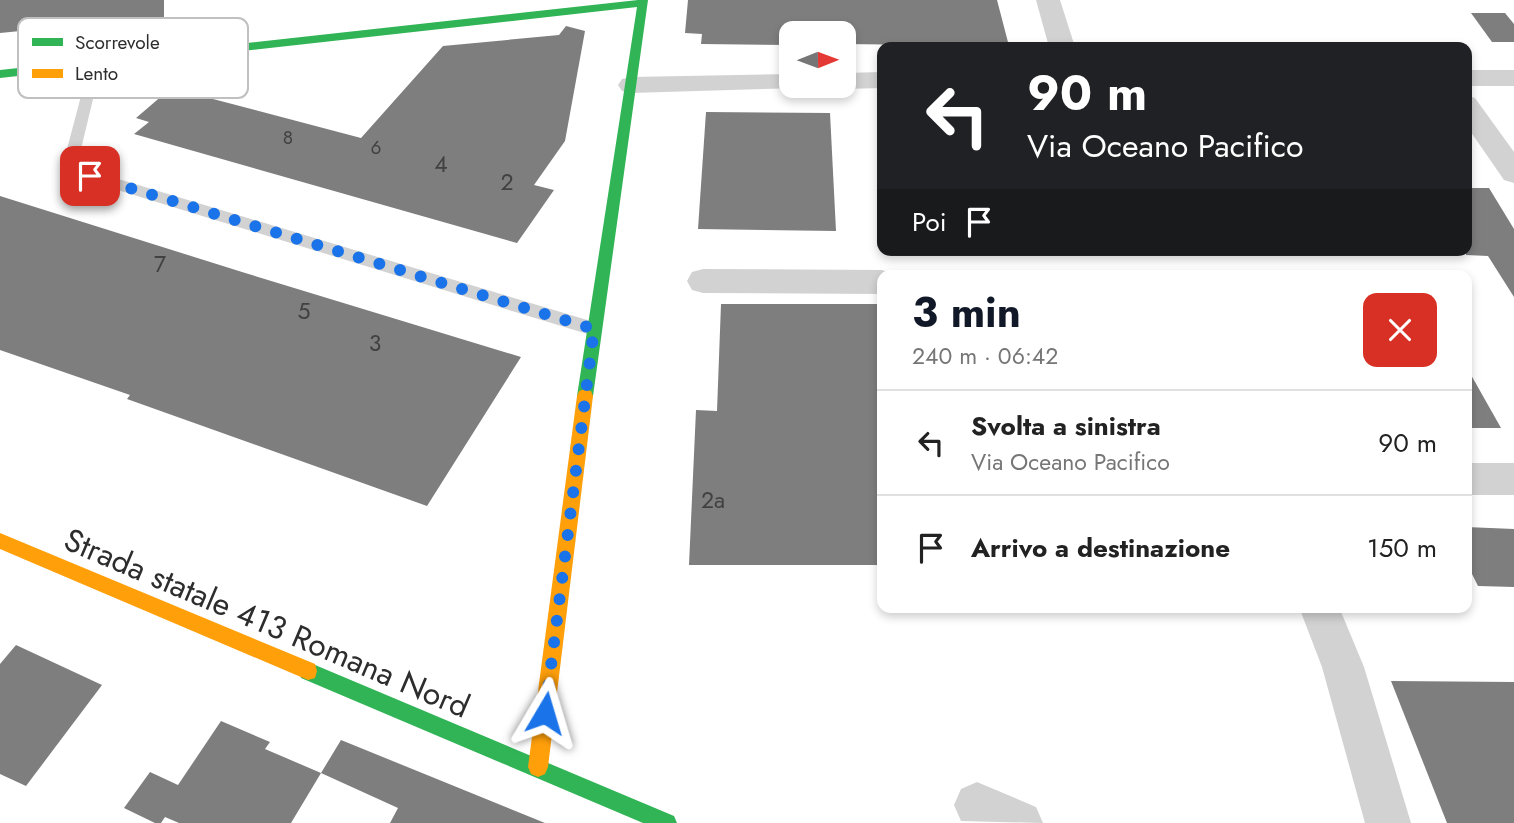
<!DOCTYPE html>
<html lang="it">
<head>
<meta charset="utf-8">
<style>
  body { margin:0; font-family:Jost,sans-serif; background:#f2f2f2; color:#222; height:100vh; display:flex; flex-direction:column; font-size:26px; white-space:nowrap }
  * { box-sizing:border-box; margin:0 }
  p { font-size:23px; color:#767676 }
  .icon { flex:none; width:38px; height:38px; fill:none; stroke:currentColor; stroke-width:2; stroke-linecap:round; stroke-linejoin:round }
  .map { position:relative; flex:1; overflow:hidden }
  .details { position:absolute; left:877px; top:270px; width:595px; height:343px; display:flex; flex-direction:column; background:#fff; border-radius:14px; box-shadow:0 4px 10px #0003 }
  .details>* { flex:none }
  .guide { position:absolute; left:877px; top:42px; width:595px; height:214px; border-radius:14px; box-shadow:0 4px 10px #0003; background:#202124; color:#fff; overflow:hidden }
  .needle { width:46px; rotate:89deg }
  .fabs { position:absolute; left:779px; top:21px; display:grid; gap:14px }
  .fabs a { display:grid; place-items:center; width:77px; height:77px; border-radius:14px; background:#fff; box-shadow:0 4px 10px #0003; font-size:35px }
  .pin { position:absolute; display:grid; place-items:center; width:60px; height:60px; color:#fff; margin:-30px; border-radius:14px; box-shadow:0 4px 10px #0006 }
  .me { position:absolute; width:77px; margin:-38px; rotate:7deg; stroke-linejoin:round; filter:drop-shadow(0 0 5px #0008) }
  .turn { display:flex; align-items:center; gap:24px; height:147px; padding:0 35px; font-size:32px }
  .turn .icon { width:91px; height:91px; stroke-width:2.5 }
  .turn b { display:block; font-size:49px; line-height:60px }
  .then { display:flex; align-items:center; height:66px; padding:0 35px; background:#0003; gap:14px; font-size:26px }
  .round { display:grid; place-items:center; flex:none; width:74px; height:74px; border-radius:14px; background:#f2f2f2 }
  .summary { display:flex; align-items:center; justify-content:space-between; height:119px; padding:0 35px }
  h1 { font-size:42px; font-weight:700; line-height:52px; color:#111827 }
  ul { padding:0; list-style:none }
  li { display:flex; align-items:center; gap:21px; height:105px; padding:0 35px; border-top:2px solid #e0e0e0 }
  li div { flex:1 }
  li b { display:block; font-size:26px }
  li em { font-style:normal }
  .map>svg:first-child { display:block }
  .building { fill:#7e7e7e }
  .lines { fill:none; stroke-linecap:round; stroke-linejoin:round }
  .lane { fill:#d2d2d2; fill-rule:evenodd }
  .street { fill:#d2d2d2; fill-rule:evenodd }
  .fast { fill:#30b455; fill-rule:evenodd }
  .slow { fill:#ff9f0a; fill-rule:evenodd }
  .route { stroke:#1a73e8; stroke-width:12; stroke-dasharray:0 21.6 }
  .labels { text-anchor:middle; stroke-width:7; stroke-linejoin:round; paint-order:stroke }
  .far-number-label { font-size:19px; fill:#414141 }
  .number-label { font-size:23px; fill:#414141 }
  .near-street-label { font-size:32px; fill:#2d2d2d; stroke:#fff }
  .key { fill:#fff; stroke:#c0c0c0; stroke-width:2 }
  .key-label { font-size:19px; fill:#2d2d2d }
</style>
</head>
<body>
<div class="map">
<svg width="1514" height="823" viewBox="0 0 1514 823">
  <rect width="100%" height="100%" fill="#fff"/>
  <g class="building">
    <polygon points="0,0 164,0 164,17 0,33"/>
    <polygon points="688,0 997,0 1009,46 844,44 844,33 791,33 791,45 701,44 702,34 685,33"/>
    <polygon points="1471,13 1505,13 1514,24 1514,42 1492,42"/>
    <polygon points="566,26 585,31 565,141 534,185 554,190 517,243 134,134 149,122 136,118 171,88 361,138 443,46 559,35"/>
    <polygon points="706,112 830,113 836,231 698,229"/>
    <polygon points="1466,188 1489,188 1514,229 1514,297 1488,256 1466,255"/>
    <polygon points="0,196 242,272 521,357 427,506 127,399 130,395 0,350"/>
    <polygon points="721,304 882,304 882,565 689,565 696,410 717,411"/>
    <polygon points="1466,366 1501,428 1466,428"/>
    <polygon points="1466,527 1514,529 1514,587 1478,586 1466,562"/>
    <polygon points="16,645 102,685 26,786 0,774 0,664"/>
    <polygon points="1391,681 1514,682 1514,823 1447,823"/>
    <polygon points="221,721 270,742 265,749 321,773 341,740 545,823 390,823 398,808 321,773 291,823 179,823 165,817 161,823 155,823 124,808 150,772 178,785"/>
  </g>
  <g class="lines">
    <polygon class="lane" points="96,58 102,62 81,149 84,162 95,172 594,322 602,329 600,334 594,336 85,180 70,164 67,149 90,62"/>
    <g class="street">
      <polygon points="1036,0 1060,0 1075,47 1049,47"/>
      <rect x="1466" y="70" width="48" height="16"/>
      <polygon points="882,72 882,88 844,89 834,86 844,86 844,73"/>
      <polygon points="791,74 791,86 802,86 800,88 631,93 622,91 618,85 622,79 631,77"/>
      <polygon points="1466,95 1475,98 1514,152 1514,183 1504,180 1466,125"/>
      <polygon points="703,269 882,270 894,275 882,275 882,294 703,293 692,290 687,281 692,272"/>
      <rect x="1466" y="463" width="48" height="32"/>
      <polygon points="1299,607 1339,607 1364,667 1411,823 1365,823 1322,667"/>
      <polygon points="977,782 1036,807 1043,823 961,821 954,805 961,789"/>
    </g>
    <g class="fast">
      <polygon points="638,0 648,0 593,396 591,401 579,401 577,396 637,7 0,78 0,70"/>
      <polygon points="308,662 674,816 677,823 643,823 301,678 299,671 301,664"/>
    </g>
    <g class="slow">
      <polygon points="585,389 591,391 593,396 548,767 545,774 538,777 531,774 528,767 577,396 579,391"/>
      <polygon points="0,533 315,664 317,671 315,678 308,680 0,549"/>
    </g>
  </g>
  <g class="lines">
    <polyline class="route" points="90,176 594,329 545,713"/>
  </g>
  <g class="labels">
    <g class="far-number-label">
      <text x="288" y="144">8</text>
      <text x="376" y="154">6</text>
    </g>
    <g class="number-label">
      <text x="441" y="172">4</text>
      <text x="507" y="190">2</text>
      <text x="160" y="272">7</text>
      <text x="304" y="319">5</text>
      <text x="375" y="351">3</text>
      <text x="713" y="508">2a</text>
    </g>
    <g class="near-street-label">
      <text transform="translate(267 623) rotate(23)" y="11">Strada statale 413 Romana Nord</text>
    </g>
  </g>
  <rect x="18" y="18" width="230" height="80" rx="10" class="key"/>
  <rect x="32" y="38" width="31" height="8" fill="#30b455"/>
  <rect x="32" y="69" width="31" height="9" fill="#ff9f0a"/>
  <g class="key-label">
    <text x="75" y="49">Scorrevole</text>
    <text x="75" y="80">Lento</text>
  </g>
</svg>
<div class="fabs">
<a><svg class="needle" viewBox="-14 -14 28 28"><path d="M0-13l5 13h-10z" fill="#e53935"/><path d="M0 13l5-13h-10z" fill="#767676"/></svg></a>
</div>
<div class="pin" style="left:90px;top:176px;background:#d93025"><svg class="icon" aria-label="arrive" viewBox="0 0 24 24"><path d="M6 21V4h12l-3 4 3 4H6"/></svg></div>
<svg class="me" style="left:545px;top:713px" viewBox="-20 -20 40 40"><path d="M0-17L14 15 0 8-14 15z" fill="#1a73e8" stroke="#fff" stroke-width="4"/></svg>
<div class="guide">
<div class="turn"><svg class="icon" aria-label="left" viewBox="0 0 24 24"><path d="M17 20v-9H6M10 6l-5 5 5 5"/></svg><div><b>90 m</b>Via Oceano Pacifico</div></div>
<div class="then">Poi<svg class="icon" aria-label="arrive" viewBox="0 0 24 24"><path d="M6 21V4h12l-3 4 3 4H6"/></svg></div>
</div>
<section class="details">
<div class="summary"><div><h1>3 min</h1><p>240 m · 06:42</p></div><a class="round" style="background:#d93025;color:#fff"><svg class="icon" aria-label="close" viewBox="0 0 24 24"><path d="M6 6l12 12M18 6L6 18"/></svg></a></div>
<ul>
<li><svg class="icon" aria-label="left" viewBox="0 0 24 24"><path d="M17 20v-9H6M10 6l-5 5 5 5"/></svg><div><b>Svolta a sinistra</b><p>Via Oceano Pacifico</p></div><em>90 m</em></li>
<li><svg class="icon" aria-label="arrive" viewBox="0 0 24 24"><path d="M6 21V4h12l-3 4 3 4H6"/></svg><div><b>Arrivo a destinazione</b></div><em>150 m</em></li>
</ul>
</section>
</div>
</body>
</html>
